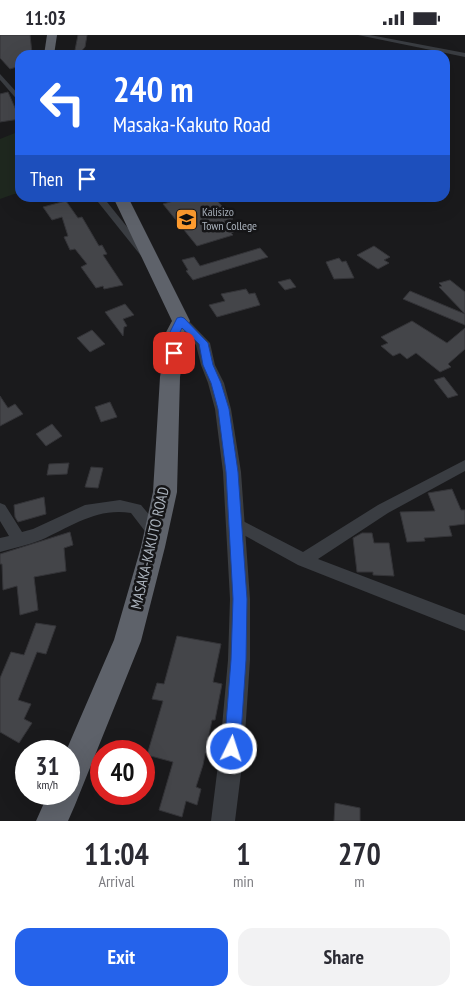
<!DOCTYPE html>
<html lang="en">
<head>
<meta charset="utf-8">
<style>
  body { margin:0; font-family:"PT Sans Narrow",sans-serif; background:#f2f2f3; color:#2b2b33; height:100vh; display:flex; flex-direction:column; font-size:19px; white-space:nowrap }
  * { box-sizing:border-box; margin:0 }
  p { font-size:16px; color:#7c7c81 }
  .icon { flex:none; width:28px; height:28px; fill:none; stroke:currentColor; stroke-width:2; stroke-linecap:round; stroke-linejoin:round }
  .map { position:relative; height:786px; overflow:hidden }
  .side { display:flex; flex-direction:column; background:#fff; flex:1 }
  .side>* { flex:none }
  .banner { position:absolute; left:15px; top:15px; width:435px; height:152px; border-radius:15px; box-shadow:0 5px 20px #0002; background:#2563eb; color:#fff; overflow:hidden }
  .speed { position:absolute; left:15px; top:705px; display:flex; gap:10px; font-size:25px; font-weight:700; text-align:center }
  .speed>* { display:grid; place-content:center; width:65px; height:65px; border-radius:50%; background:#fff; box-shadow:0 5px 20px #0002; line-height:1 }
  .speed small { font-size:12px; font-weight:400 }
  .speed .limit { border:8px solid #d22; background:#fff; color:#111 }
  .pin { position:absolute; display:grid; place-items:center; width:42px; height:42px; color:#fff; margin:-21px; border-radius:10px; box-shadow:0 2px 8px #0006 }
  .me { position:absolute; width:55px; margin:-28px; rotate:4deg; stroke-linejoin:round; filter:drop-shadow(0 0 4px #0008) }
  .turn { display:flex; align-items:center; gap:18px; height:105px; padding:0 15px; font-size:22px }
  .turn .icon { width:65px; height:65px; stroke-width:2.5 }
  .turn b { display:block; font-size:35px; line-height:42px }
  .then { display:flex; align-items:center; height:48px; padding:0 15px; background:#0003; gap:10px; font-size:19px }
  .eta { display:flex; justify-content:space-evenly; align-items:center; height:85px; text-align:center }
  .eta b { font-size:30px; font-weight:700; line-height:35px }
  .cta { display:flex; gap:10px; margin-top:auto; padding:10px 15px }
  .cta a { flex:1; height:58px; border-radius:15px; background:#2563eb; color:#fff; font-size:20px; font-weight:700; line-height:58px; text-align:center }
  .cta a+a { background:#f2f2f3; color:#2b2b33 }
  .status { display:flex; justify-content:space-between; align-items:center; height:35px; padding:0 25px; background:#fff; direction:ltr }
  .status svg { height:14px; fill:currentColor }
  .map>svg:first-child { display:block }
  .green { fill:#1f281f }
  .building { fill:#444549; stroke:#343438 }
  .lines { fill:none; stroke-linecap:round; stroke-linejoin:round }
  .minor { fill:#3a3d42; fill-rule:evenodd }
  .tertiary { fill:#3a3d42; fill-rule:evenodd }
  .trunk { fill:#5e626a; fill-rule:evenodd }
  .route { fill:#2563eb; stroke:#184099 }
  .labels { text-anchor:middle; stroke-width:5; stroke-linejoin:round; paint-order:stroke }
  .far-poi-label { font-size:12px; fill:#abb3bd; stroke:#151517; text-anchor:start }
  .street-label { font-size:15px; fill:#abb3bd; stroke:#151517 }
</style>
</head>
<body>
<div class="status"><b>11:03</b><svg viewBox="0 0 49 12"><path d="M0 12V9h3v3zM5 12V6h3v6zM10 12V3h3v9zM15 12V0h3v12zM26 1h20v11H26zM47 4h2v5h-2z"/></svg></div>
<div class="map">
<svg width="465" height="786" viewBox="0 0 465 786">
  <rect width="100%" height="100%" fill="#1a1a1c"/>
  <polygon class="green" points="20,96 20,157 0,164 0,104"/>
  <g class="building">
    <polygon points="0,0 30,0 32,18 20,19 20,31 10,34 0,23"/>
    <polygon points="78,0 87,0 85,12 78,20 74,20"/>
    <polygon points="8,57 20,84 0,87 0,59"/>
    <polygon points="188,162 214,162 233,184 224,186 234,197 231,198 233,200 197,211 163,169"/>
    <polygon points="66,166 78,183 82,182 99,211 102,210 107,219 103,220 123,250 104,254 103,251 96,253 81,232 87,229 75,214 70,215 64,202 68,201 62,182 52,185 43,172"/>
    <polygon points="374,211 390,222 384,225 389,228 378,234 357,220"/>
    <polygon points="260,213 268,222 193,245 186,236 188,235 182,225 194,222 200,231"/>
    <polygon points="339,223 342,227 346,226 354,243 334,244 326,227"/>
    <polygon points="290,244 296,252 285,255 278,247"/>
    <polygon points="450,245 465,257 465,279 439,252 442,251 439,248"/>
    <polygon points="246,254 249,259 255,258 260,270 217,282 209,270 225,266 221,259"/>
    <polygon points="410,256 465,279 465,290 403,264"/>
    <polygon points="125,269 134,280 123,284 127,291 124,292 123,301 105,277"/>
    <polygon points="412,286 447,308 465,293 465,314 448,329 451,332 440,337 416,318 407,324 400,318 393,321 381,311 388,308 381,302"/>
    <polygon points="92,295 105,309 90,317 77,303"/>
    <polygon points="444,342 458,360 448,363 434,345"/>
    <polygon points="0,361 8,373 15,369 23,379 0,391"/>
    <polygon points="110,367 117,382 101,387 95,372"/>
    <polygon points="52,389 62,401 46,411 36,399"/>
    <polygon points="69,428 67,439 47,440 49,429"/>
    <polygon points="91,432 103,433 98,453 85,452"/>
    <polygon points="452,454 461,475 465,475 465,489 449,491 452,501 424,503 425,506 407,507 400,477 435,476 428,458"/>
    <polygon points="44,462 46,479 18,487 15,482 14,470"/>
    <polygon points="70,497 73,510 64,513 66,536 34,542 38,575 20,580 17,551 3,555 2,529 0,529 0,519"/>
    <polygon points="362,498 372,498 374,508 389,508 394,541 373,540 373,537 357,537 353,503"/>
    <polygon points="36,588 56,591 46,619 37,617 18,665 31,669 24,684 32,688 19,708 0,697 0,643 11,617 24,620"/>
    <polygon points="177,601 221,609 213,647 222,649 215,685 212,685 203,730 196,752 201,754 197,770 186,766 182,782 159,775 173,727 147,720 163,666 152,664 157,648 164,649"/>
    <polygon points="335,768 360,773 360,786 334,786"/>
  </g>
  <g class="lines">
    <g class="minor">
      <polygon points="358,0 370,0 465,18 465,22"/>
      <polygon points="0,39 20,61 20,68 0,45"/>
      <polygon points="94,162 103,162 148,218 148,222 142,222"/>
      <polygon points="465,425 465,436 388,478 318,524 465,580 465,596 298,530 231,493 229,489 231,485 236,483 241,485 303,517 378,470"/>
      <path d="M120 465 141 470 161 494 163 499 161 504 156 505 151 504 131 478C97 472 70 492 41 505 28 510 13 513 0 517V503L9 501 0 486V468L5 470 22 497 33 494 85 470Z"/>
    </g>
    <polygon class="tertiary" points="181,281 186,283 210,308 215,330 224,348 231,374 241,437 250,564 250,625 244,714 235,786 211,786 220,714 228,625 230,564 223,437 215,374 208,348 201,330 196,310 174,286 176,283"/>
    <g class="trunk">
      <polygon points="47,0 57,0 54,20 44,20"/>
      <polygon points="113,162 128,162 190,286 182,301 184,318 180,342 177,457 165,512 141,606 75,770 68,786 36,786 48,759 69,759 69,716 66,716 114,605 141,512 153,457 160,342 164,318 164,301 172,286"/>
    </g>
  </g>
  <polygon class="route" points="181,282 184,283 208,308 213,330 221,348 229,374 238,437 247,564 246,625 240,714 238,720 232,722 226,720 224,714 231,625 233,564 226,437 218,374 211,348 203,330 199,309 182,293 178,301 179,318 174,322 168,318 168,301 177,283"/>
  <defs>
    <symbol id="school-square" viewBox="-11 -11 22 22"><rect x="-9" y="-9" width="18" height="18" rx="4" fill="#ff9c2f" stroke="#151517"/><path d="M0-5L7-2L0 1L-7-2ZM-4 1L0 2.5L4 1V4Q0 6-4 4Z" fill="#111"/></symbol>
  </defs>
  <g fill-rule="evenodd">
    <use href="#school-square" x="174" y="172" width="25" height="25"/>
  </g>
  <g class="labels">
    <g class="far-poi-label">
      <text x="202" y="181">Kalisizo<tspan x="202" dy="14">Town College</tspan></text>
    </g>
    <g class="street-label">
      <text transform="translate(150 513) rotate(-77)" y="5">MASAKA-KAKUTO ROAD</text>
    </g>
  </g>
</svg>
<div class="speed"><div>31<small>km/h</small></div><div class="limit">40</div></div>
<div class="pin" style="left:174px;top:318px;background:#d93025"><svg class="icon" aria-label="arrive" viewBox="0 0 24 24"><path d="M6 21V4h12l-3 4 3 4H6"/></svg></div>
<svg class="me" style="left:232px;top:714px" viewBox="-20 -20 40 40"><circle r="17" fill="#2563eb" stroke="#fff" stroke-width="3"/><path d="M0-11L8 9 0 5-8 9z" fill="#fff"/></svg>
<div class="banner">
<div class="turn"><svg class="icon" aria-label="left" viewBox="0 0 24 24"><path d="M17 20v-9H6M10 6l-5 5 5 5"/></svg><div><b>240 m</b>Masaka-Kakuto Road</div></div>
<div class="then">Then<svg class="icon" aria-label="arrive" viewBox="0 0 24 24"><path d="M6 21V4h12l-3 4 3 4H6"/></svg></div>
</div>
</div>
<section class="side">
<div class="eta">
<div><b>11:04</b><p>Arrival</p></div>
<div><b>1</b><p>min</p></div>
<div><b>270</b><p>m</p></div>
</div>
<div class="cta"><a>Exit</a><a>Share</a></div>
</section>
</body>
</html>
